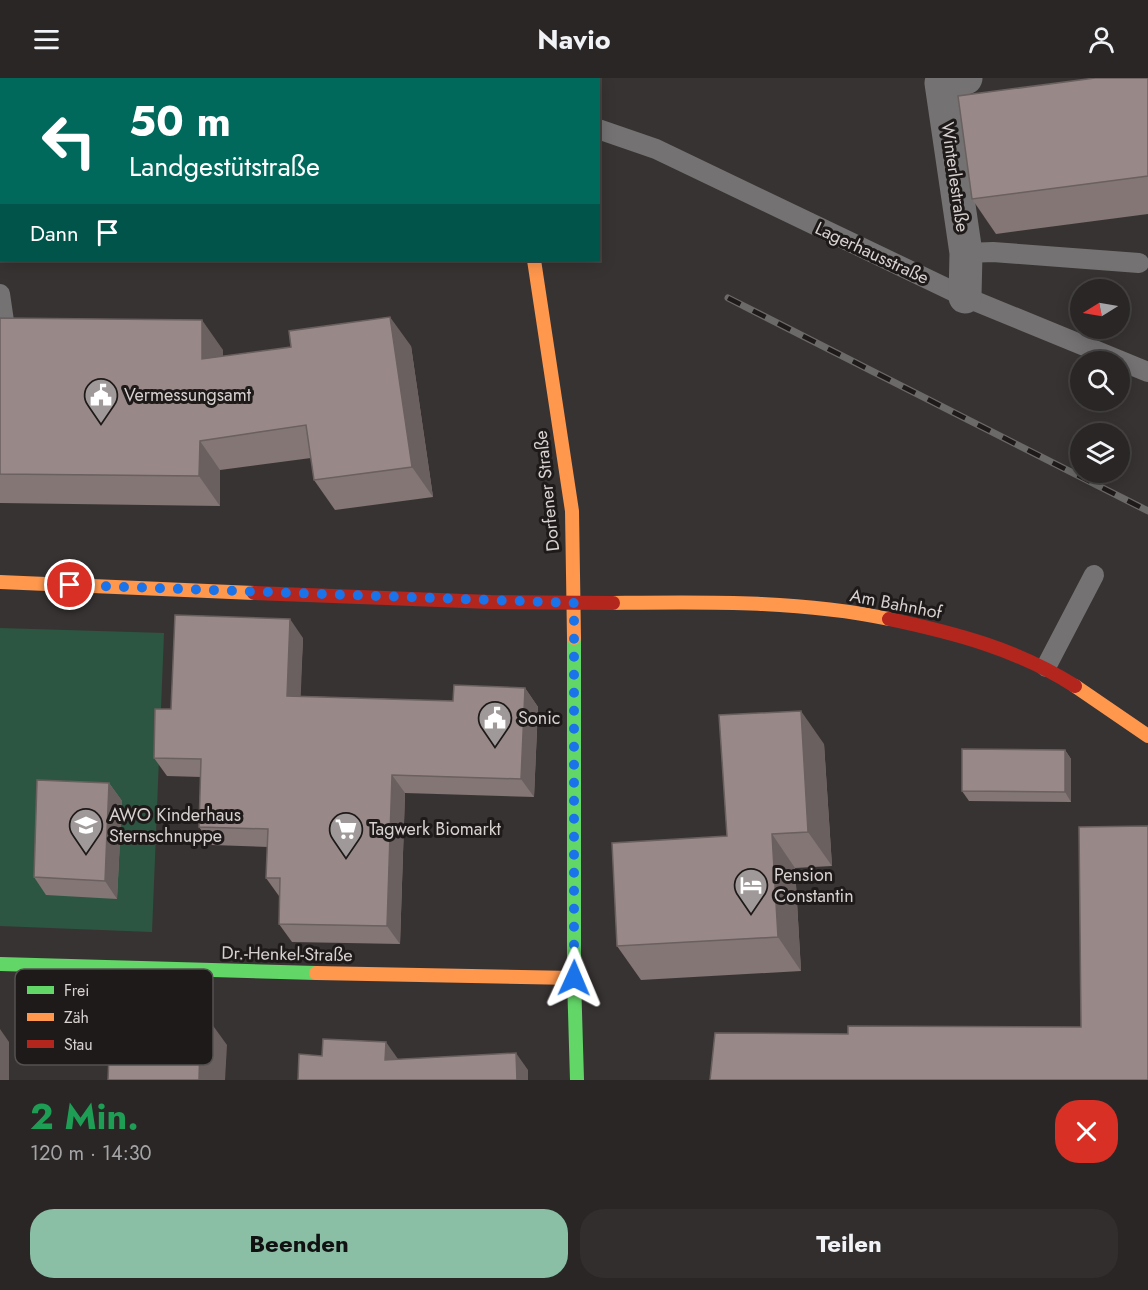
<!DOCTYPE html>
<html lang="de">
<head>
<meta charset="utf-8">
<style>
  body { margin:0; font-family:Jost,sans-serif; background:#322e2e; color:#f1f3f6; height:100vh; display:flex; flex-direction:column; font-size:22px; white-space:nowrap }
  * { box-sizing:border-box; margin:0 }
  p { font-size:20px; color:#a5a5a7 }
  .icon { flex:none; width:33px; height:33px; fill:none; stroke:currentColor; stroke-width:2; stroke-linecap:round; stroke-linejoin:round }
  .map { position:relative; height:1002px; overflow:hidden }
  .details { display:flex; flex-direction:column; background:#2a2626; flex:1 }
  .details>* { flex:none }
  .banner { position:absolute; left:0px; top:0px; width:600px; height:183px; box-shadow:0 3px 15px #0003,0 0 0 2px #464343; background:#00695c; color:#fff; overflow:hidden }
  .needle { width:39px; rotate:259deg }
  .tools { position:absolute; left:1070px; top:201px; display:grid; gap:12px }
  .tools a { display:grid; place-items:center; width:60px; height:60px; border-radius:50%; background:#2a2626; box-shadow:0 3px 15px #0003,0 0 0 2px #464343; font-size:30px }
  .pin { position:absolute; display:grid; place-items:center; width:51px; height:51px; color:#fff; margin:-26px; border:3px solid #fff; border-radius:50%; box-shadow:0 2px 6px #0007 }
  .me { position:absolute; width:66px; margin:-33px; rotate:1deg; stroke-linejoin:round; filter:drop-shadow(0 0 4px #0008) }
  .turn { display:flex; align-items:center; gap:21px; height:126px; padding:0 30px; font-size:27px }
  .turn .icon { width:78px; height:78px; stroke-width:2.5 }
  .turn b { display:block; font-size:42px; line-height:51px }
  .then { display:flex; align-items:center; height:57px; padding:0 30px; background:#0003; gap:12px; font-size:22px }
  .round { display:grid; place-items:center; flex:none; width:63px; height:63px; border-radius:24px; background:#322e2e }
  .overview { display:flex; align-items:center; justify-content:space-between; height:102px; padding:0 30px }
  h1 { font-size:36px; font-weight:700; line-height:45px; color:#1e9e55 }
  .action { display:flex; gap:12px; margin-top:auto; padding:12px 30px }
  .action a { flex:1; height:69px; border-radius:24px; background:#8abfa5; color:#111; font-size:24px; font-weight:700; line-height:69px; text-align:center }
  .action a+a { background:#322e2e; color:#f1f3f6 }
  header { display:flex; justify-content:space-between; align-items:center; height:78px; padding:0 30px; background:#2a2626; font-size:27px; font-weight:700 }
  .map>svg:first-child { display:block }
  .green { fill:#2d5642 }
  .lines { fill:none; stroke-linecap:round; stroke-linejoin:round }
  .lane { stroke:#747272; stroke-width:20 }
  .street { stroke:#747272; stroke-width:33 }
  .fast { stroke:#63d668; stroke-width:14 }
  .slow { stroke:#ff974d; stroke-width:14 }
  .jam { stroke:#b3261e; stroke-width:14 }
  .rail-casing { stroke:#6c6969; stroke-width:7 }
  .rail { stroke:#1f1a1a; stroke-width:4.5; stroke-dasharray:14; stroke-linecap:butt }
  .wall { fill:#837675 }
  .shaded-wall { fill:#6a605f }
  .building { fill:#988988; stroke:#6a605f; stroke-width:1.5 }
  .route { stroke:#1a73e8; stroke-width:10; stroke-dasharray:0 18 }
  .labels { text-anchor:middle; stroke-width:6; stroke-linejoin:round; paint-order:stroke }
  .street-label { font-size:18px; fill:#d7d1d0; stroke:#1f1a1a }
  .poi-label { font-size:18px; fill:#d7d1d0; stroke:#1f1a1a; text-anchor:start }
  .key { fill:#1f1a1a; stroke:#565151; stroke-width:1.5 }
  .key-label { font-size:16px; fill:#d7d1d0 }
</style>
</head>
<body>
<header><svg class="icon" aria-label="menu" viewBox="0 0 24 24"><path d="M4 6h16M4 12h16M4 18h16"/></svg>Navio<svg class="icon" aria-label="person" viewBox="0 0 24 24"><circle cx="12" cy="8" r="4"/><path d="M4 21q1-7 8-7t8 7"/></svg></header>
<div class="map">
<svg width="1148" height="1002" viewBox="0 0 1148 1002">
  <rect width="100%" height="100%" fill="#383333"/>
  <polygon class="green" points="0,550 164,555 152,854 0,848"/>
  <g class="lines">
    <g class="lane">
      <polyline points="598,51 656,71 965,219 1148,294"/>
      <polyline points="966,175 993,174 1139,185"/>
      <polyline points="0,216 7,264"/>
      <polyline points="1046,589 1094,497"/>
    </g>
    <polyline class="street" points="965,219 966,175 941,5 966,0"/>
    <g class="fast">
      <polyline points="507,0 507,2"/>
      <polyline points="574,560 574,900 577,1002"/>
      <polyline points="0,886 316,895"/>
    </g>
    <g class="slow">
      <polyline points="534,182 572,433 574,560"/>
      <polyline points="0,504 254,515"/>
      <path d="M613 525C704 524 800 522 889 541"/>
      <polyline points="1075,608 1148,658"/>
      <polyline points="316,895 574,900"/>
    </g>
    <g class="jam">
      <polyline points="254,515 491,524 613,525"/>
      <path d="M889 541C955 555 1017 571 1075 608"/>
    </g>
    <defs>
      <polyline id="rail" points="728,220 1148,433"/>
    </defs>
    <use href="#rail" class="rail-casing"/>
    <use href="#rail" class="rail"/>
  </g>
  <g class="wall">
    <polygon points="0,0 2,2 2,162 0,162"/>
    <polygon points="1148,0 1148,136 996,156 972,121"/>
    <polygon points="0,240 223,272 223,278 411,268 433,419 335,432 314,402 311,380 220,392 220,428 0,425"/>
    <polygon points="303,560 300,618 453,623 525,610 538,629 534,719 405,715 400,866 292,864 279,846 280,818 279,818 266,800 268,769 212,767 199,749 201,699 167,698 154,680 171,631"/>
    <polygon points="824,666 832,788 795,790 801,893 641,902 617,868"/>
    <polygon points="1065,672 1071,681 1071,724 969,723 962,713"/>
    <polygon points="109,705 122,723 117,821 46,817 34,799"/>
  </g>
  <g class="shaded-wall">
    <rect x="53" y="0" width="20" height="2"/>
    <polygon points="390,239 411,268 433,419 412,389"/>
    <polygon points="202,242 223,272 223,311 202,281"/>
    <polygon points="200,363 220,392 220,428 199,398"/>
    <polygon points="290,541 303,560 300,636 287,618"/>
    <polygon points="525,610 538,629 534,719 521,701"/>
    <polygon points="801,633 824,666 832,788 808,754"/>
    <polygon points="1065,672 1071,681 1071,724 1065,714"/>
    <polygon points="392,697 405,715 400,866 387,848"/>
    <polygon points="109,705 122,723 117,821 105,803"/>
    <polygon points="772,756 795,790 801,893 778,859"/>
    <polygon points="201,931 227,967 225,1002 199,1002"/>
    <polygon points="0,951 9,964 9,1002 0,1002"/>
    <polygon points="386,964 398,981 385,982"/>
    <polygon points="516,975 528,992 528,1002 517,1002"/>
  </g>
  <g class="building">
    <polygon points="0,0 53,0 53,2 2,2 2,134 0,134"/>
    <polygon points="1095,0 1148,0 1148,98 972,121 958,18"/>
    <polygon points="390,239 412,389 314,402 306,347 200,363 199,398 0,396 0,240 202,242 202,281 291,269 289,253"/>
    <polygon points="175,537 290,541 287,618 453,623 454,607 525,610 521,701 392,697 387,848 279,846 280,800 266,800 268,751 199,749 201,681 154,680 155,631 171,631"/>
    <polygon points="801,633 808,754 772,756 778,859 617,868 612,765 727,758 719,637"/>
    <polygon points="962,671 1065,672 1065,714 962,713"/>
    <polygon points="37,702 109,705 105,803 34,799"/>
    <polygon points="1148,748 1148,1002 710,1002 715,955 848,956 848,948 1081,949 1079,749"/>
    <polygon points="111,928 201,931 199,1002 108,1002"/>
    <polygon points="323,961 386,964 385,982 516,975 517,1002 298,1002 299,976 322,978"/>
  </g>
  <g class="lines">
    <polyline class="route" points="70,507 574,525 574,900"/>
  </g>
  <defs>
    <symbol id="civic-pin" viewBox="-11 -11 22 30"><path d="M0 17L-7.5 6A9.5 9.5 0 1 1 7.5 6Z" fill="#9f9a99" stroke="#1f1a1a"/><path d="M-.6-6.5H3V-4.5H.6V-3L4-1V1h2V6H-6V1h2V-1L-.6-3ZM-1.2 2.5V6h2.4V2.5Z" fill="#fff"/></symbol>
    <symbol id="school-pin" viewBox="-11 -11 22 30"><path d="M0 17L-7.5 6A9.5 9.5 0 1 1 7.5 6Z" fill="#9f9a99" stroke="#1f1a1a"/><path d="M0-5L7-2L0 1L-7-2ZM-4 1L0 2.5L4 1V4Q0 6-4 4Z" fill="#fff"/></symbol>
    <symbol id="supermarket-pin" viewBox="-11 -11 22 30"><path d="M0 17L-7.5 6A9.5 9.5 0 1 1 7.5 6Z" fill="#9f9a99" stroke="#1f1a1a"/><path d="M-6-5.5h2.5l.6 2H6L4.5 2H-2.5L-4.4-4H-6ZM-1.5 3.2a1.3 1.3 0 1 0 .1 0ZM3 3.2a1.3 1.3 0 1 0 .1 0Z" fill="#fff"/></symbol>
    <symbol id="hotel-pin" viewBox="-11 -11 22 30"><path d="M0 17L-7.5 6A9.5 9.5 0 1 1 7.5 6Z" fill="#9f9a99" stroke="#1f1a1a"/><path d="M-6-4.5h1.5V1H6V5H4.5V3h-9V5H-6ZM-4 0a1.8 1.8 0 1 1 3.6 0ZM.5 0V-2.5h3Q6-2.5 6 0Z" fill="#fff"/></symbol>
  </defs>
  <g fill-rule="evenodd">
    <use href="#civic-pin" x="82" y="298" width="38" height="52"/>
    <use href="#civic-pin" x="476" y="621" width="38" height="52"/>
    <use href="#school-pin" x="67" y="728" width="38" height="52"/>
    <use href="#supermarket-pin" x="327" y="732" width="38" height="52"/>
    <use href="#hotel-pin" x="732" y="788" width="38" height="52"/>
  </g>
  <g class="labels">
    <g class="street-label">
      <text transform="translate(955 99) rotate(82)" y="6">Winterlestraße</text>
      <text transform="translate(872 175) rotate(25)" y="6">Lagerhausstraße</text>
      <text transform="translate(547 413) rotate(-96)" y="6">Dorfener Straße</text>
      <text transform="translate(896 526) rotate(11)" y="6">Am Bahnhof</text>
      <text transform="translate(287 876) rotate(1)" y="6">Dr.-Henkel-Straße</text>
    </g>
    <g class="poi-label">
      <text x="124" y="323">Vermessungsamt</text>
      <text x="518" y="646">Sonic</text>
      <text x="109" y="743">AWO Kinderhaus<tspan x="109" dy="21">Sternschnuppe</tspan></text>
      <text x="369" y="757">Tagwerk Biomarkt</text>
      <text x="774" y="803">Pension<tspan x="774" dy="21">Constantin</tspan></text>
    </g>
  </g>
  <rect x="15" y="891" width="198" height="96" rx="9" class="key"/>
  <rect x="27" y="908" width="27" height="8" fill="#63d668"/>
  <rect x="27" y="935" width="27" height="8" fill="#ff974d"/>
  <rect x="27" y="962" width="27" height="8" fill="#b3261e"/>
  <g class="key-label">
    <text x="64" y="918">Frei</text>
    <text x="64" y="945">Zäh</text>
    <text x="64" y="972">Stau</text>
  </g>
</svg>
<div class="tools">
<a><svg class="needle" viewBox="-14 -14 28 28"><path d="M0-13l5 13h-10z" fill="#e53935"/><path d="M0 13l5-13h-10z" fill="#a5a5a7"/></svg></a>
<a><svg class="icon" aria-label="search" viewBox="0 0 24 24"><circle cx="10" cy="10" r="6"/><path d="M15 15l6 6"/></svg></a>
<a><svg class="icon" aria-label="layers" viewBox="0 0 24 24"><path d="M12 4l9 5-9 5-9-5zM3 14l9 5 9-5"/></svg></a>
</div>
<div class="pin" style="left:70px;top:507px;background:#d93025"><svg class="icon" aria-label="arrive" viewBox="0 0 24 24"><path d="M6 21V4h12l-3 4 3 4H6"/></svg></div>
<svg class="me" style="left:574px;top:900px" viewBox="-20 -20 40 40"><path d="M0-17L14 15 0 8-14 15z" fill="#1a73e8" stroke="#fff" stroke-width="4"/></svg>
<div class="banner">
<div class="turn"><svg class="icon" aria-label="left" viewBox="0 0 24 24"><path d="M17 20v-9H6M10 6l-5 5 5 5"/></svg><div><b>50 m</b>Landgestütstraße</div></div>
<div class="then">Dann<svg class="icon" aria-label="arrive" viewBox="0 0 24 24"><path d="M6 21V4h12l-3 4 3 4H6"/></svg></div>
</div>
</div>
<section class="details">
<div class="overview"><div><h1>2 Min.</h1><p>120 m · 14:30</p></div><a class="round" style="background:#d93025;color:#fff"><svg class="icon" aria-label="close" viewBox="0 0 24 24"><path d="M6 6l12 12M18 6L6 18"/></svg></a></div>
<div class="action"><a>Beenden</a><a>Teilen</a></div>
</section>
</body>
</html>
